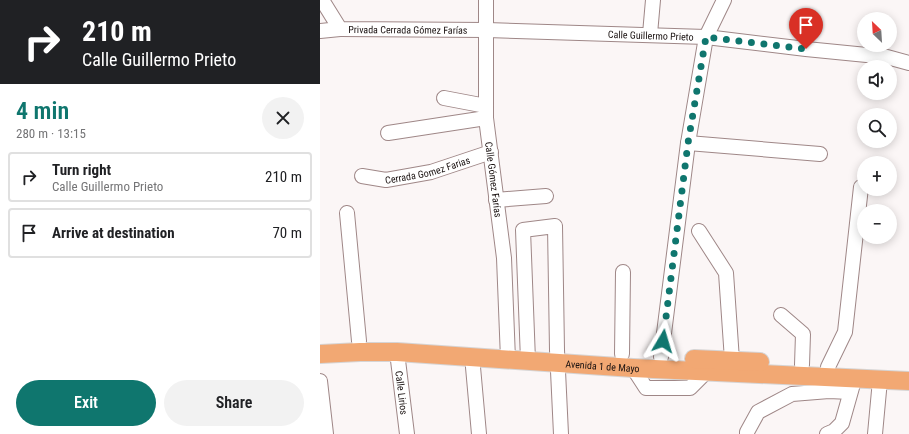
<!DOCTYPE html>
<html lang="en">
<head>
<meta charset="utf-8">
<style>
  body { margin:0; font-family:"Roboto Condensed",sans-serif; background:#f2f2f2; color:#202124; height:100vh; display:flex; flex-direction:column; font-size:15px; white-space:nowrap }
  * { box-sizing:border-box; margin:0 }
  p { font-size:13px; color:#757577 }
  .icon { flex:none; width:22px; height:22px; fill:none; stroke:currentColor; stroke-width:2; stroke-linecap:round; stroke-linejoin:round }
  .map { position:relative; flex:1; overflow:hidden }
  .panel { display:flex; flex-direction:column; background:#fff; width:320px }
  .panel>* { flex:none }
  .banner { background:#202124; color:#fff; overflow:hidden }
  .needle { width:26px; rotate:335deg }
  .buttons { position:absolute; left:537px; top:12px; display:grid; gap:8px }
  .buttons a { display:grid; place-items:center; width:40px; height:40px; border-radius:50%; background:#fff; box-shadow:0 2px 10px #0003; font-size:20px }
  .pin { position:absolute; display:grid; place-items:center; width:34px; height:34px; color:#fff; margin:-41px -17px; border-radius:50% 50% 50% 0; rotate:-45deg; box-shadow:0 0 4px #0007 }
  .pin .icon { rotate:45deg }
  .me { position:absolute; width:44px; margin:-22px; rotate:7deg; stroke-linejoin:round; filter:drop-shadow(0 0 3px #0008) }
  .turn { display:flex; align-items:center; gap:14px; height:84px; padding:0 16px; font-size:18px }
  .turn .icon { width:52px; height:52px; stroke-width:2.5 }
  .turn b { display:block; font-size:28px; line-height:34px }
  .round { display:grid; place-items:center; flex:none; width:42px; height:42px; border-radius:21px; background:#f2f2f2 }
  .summary { display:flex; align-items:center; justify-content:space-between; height:68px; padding:0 16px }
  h1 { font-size:24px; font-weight:600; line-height:30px; color:#0f766e }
  .button { display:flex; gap:8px; margin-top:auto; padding:8px 16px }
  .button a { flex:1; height:46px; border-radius:24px; background:#0f766e; color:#fff; font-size:16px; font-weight:600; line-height:46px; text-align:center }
  .button a+a { background:#f2f2f2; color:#202124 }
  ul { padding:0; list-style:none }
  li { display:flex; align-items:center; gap:12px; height:50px; margin:0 8px 6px; padding:0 8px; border:2px solid #e0e0e0; border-radius:4px }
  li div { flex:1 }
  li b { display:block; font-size:15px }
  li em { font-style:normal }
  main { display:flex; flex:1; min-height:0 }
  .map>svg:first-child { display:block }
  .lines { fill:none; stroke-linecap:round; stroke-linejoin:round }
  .minor-casing { stroke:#9f8787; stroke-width:16 }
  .major-casing { stroke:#d6d4d4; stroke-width:20 }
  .minor { stroke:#fff; stroke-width:14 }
  .major { stroke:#f2a873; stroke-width:18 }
  .route { stroke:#0f766e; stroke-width:7; stroke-dasharray:0 12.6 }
  .labels { text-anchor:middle; stroke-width:3; stroke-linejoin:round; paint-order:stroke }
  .street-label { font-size:10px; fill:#191110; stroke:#fbf6f6 }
</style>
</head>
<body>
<main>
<section class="panel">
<div class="banner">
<div class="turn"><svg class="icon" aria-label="right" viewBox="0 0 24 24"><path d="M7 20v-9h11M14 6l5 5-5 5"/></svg><div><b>210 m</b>Calle Guillermo Prieto</div></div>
</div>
<div class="summary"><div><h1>4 min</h1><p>280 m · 13:15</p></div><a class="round"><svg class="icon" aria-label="close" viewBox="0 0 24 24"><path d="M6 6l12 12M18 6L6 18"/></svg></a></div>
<ul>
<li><svg class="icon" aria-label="right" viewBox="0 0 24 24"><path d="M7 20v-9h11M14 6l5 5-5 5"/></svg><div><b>Turn right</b><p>Calle Guillermo Prieto</p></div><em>210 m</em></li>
<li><svg class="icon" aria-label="arrive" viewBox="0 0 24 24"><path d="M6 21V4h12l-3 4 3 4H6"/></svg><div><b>Arrive at destination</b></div><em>70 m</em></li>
</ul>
<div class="button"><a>Exit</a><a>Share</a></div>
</section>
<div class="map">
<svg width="589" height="434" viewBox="0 0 589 434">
  <rect width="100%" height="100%" fill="#fbf6f6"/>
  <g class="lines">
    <defs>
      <g id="minor">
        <path id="s1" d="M2 0 20 29 167 30 386 37 486 49 567 57 589 63"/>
        <path id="s2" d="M166 0V118L184 258 188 359"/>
        <polyline points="0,31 20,29"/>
        <polyline points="330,34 333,0"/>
        <polyline points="124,98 166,106"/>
        <polyline points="68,133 166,118"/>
        <polyline points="368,143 500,154"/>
        <path id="s3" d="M42 176 66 180 111 172 171 152"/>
        <polyline points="176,200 226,196"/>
        <polyline points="27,213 39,341"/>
        <polyline points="379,231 406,273 412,360"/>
        <polyline points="461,315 483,334 482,365"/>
        <path id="s4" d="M77 352 87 434"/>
        <polyline points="302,354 303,272"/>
        <polyline points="152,356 159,434"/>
        <polyline points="341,357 368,143 386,37 404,0"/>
        <polyline points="208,360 203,230 235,226 237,350 241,434"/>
        <polyline points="508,367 525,332 541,187"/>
        <polyline points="313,368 326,388 370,388 386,372"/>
        <polyline points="0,381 6,434"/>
        <polyline points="427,434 427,432 438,412 472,394 509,391 530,392"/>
        <polyline points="507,434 514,431 522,423 533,384"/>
        <polyline points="555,434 560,380"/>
      </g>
      <g id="major">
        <path id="s5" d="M0 354 40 352H77L313 368 589 381"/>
        <polyline points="374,359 440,362"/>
      </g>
    </defs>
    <use href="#minor" class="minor-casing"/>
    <use href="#major" class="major-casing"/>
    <use href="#minor" class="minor"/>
    <use href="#major" class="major"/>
  </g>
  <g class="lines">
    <polyline class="route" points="343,341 368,143 386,37 486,49"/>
  </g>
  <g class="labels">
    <g class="street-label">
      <text dy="4" stroke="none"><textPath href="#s1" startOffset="102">Privada Cerrada Gómez Farías</textPath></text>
      <text dy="4" stroke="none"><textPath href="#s1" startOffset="345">Calle Guillermo Prieto</textPath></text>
      <text dy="4" stroke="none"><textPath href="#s3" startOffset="67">Cerrada Gomez Farias</textPath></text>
      <text dy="4" stroke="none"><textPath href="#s2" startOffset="180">Calle Gómez Farías</textPath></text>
      <text dy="4" stroke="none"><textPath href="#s5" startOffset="283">Avenida 1 de Mayo</textPath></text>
      <text dy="4" stroke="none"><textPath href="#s4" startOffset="41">Calle Lirios</textPath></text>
    </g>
  </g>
</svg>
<div class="buttons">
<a><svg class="needle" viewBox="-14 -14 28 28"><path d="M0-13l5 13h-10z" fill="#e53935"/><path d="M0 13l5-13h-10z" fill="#757577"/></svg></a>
<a><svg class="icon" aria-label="sound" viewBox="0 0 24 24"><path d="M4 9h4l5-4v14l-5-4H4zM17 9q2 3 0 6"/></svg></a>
<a><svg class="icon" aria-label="search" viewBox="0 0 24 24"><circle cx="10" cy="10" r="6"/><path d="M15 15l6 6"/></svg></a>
<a>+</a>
<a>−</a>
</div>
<div class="pin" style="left:486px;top:49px;background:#d93025"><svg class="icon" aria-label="arrive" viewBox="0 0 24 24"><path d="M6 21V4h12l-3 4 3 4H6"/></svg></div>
<svg class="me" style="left:343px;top:341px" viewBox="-20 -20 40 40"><path d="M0-17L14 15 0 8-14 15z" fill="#0f766e" stroke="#fff" stroke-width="4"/></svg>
</div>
</main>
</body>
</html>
